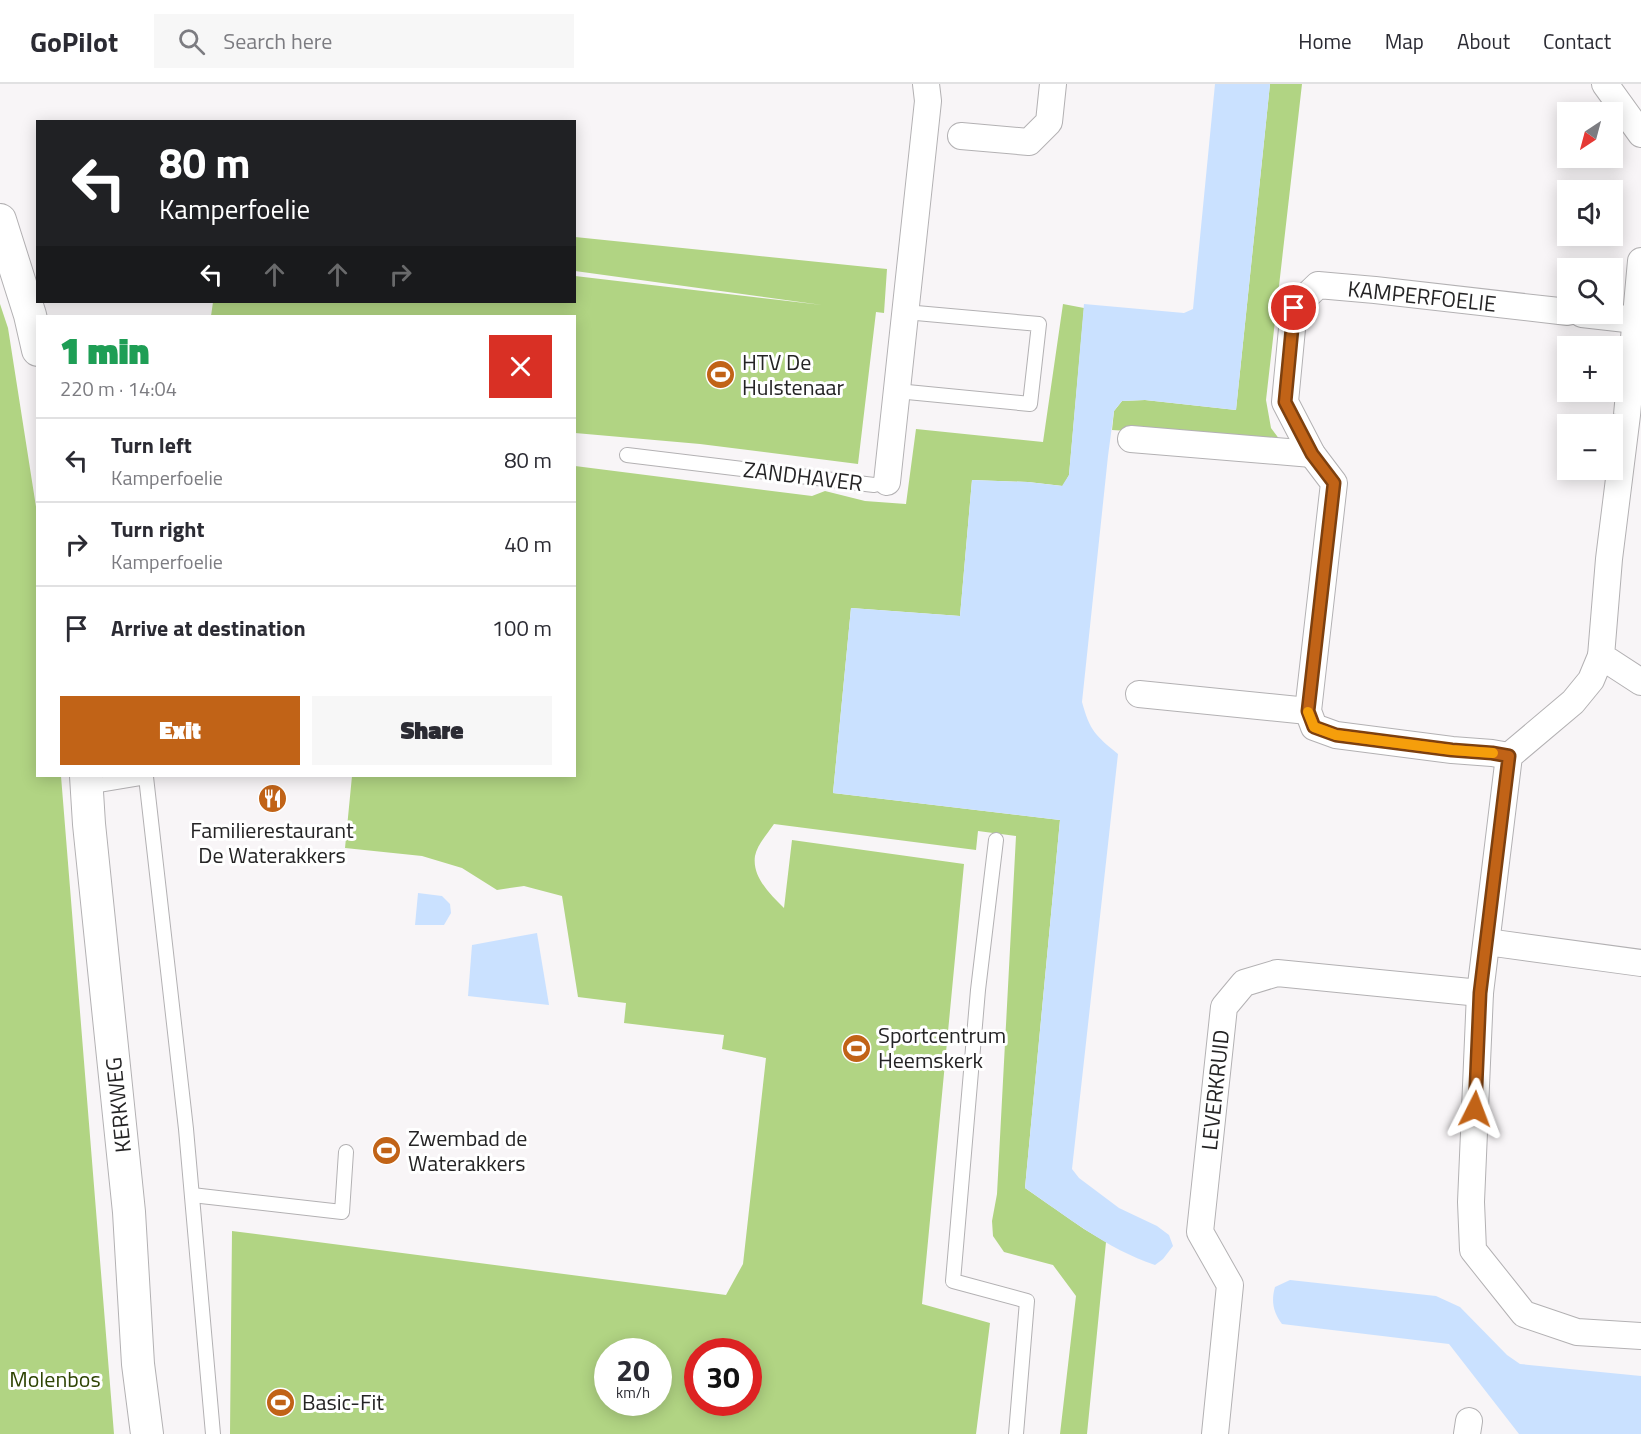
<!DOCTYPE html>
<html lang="en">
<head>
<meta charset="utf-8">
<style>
  body { margin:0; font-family:"Titillium Web",sans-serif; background:#f7f7f7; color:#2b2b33; height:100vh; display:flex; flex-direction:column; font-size:22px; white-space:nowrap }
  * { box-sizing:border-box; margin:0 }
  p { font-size:20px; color:#7c7c81 }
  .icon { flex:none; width:33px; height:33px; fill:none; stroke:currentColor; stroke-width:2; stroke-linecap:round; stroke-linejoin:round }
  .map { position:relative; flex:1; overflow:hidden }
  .sheet { position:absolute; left:36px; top:231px; width:540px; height:462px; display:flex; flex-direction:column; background:#fff; border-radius:0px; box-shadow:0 3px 15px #0003 }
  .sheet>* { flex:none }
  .top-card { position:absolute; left:36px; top:36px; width:540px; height:183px; border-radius:0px; box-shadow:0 3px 15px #0003; background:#202124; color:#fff; overflow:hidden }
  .needle { width:39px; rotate:216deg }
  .buttons { position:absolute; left:1557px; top:18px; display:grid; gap:12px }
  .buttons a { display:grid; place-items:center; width:66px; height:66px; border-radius:0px; background:#fff; box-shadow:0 3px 15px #0003; font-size:30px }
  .speed { position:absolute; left:594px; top:1254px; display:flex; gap:12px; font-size:30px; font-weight:700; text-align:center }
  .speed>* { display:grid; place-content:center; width:78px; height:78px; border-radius:50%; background:#fff; box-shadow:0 3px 15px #0003; line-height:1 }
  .speed small { font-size:15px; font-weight:400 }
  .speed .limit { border:9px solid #d22; background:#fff; color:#111 }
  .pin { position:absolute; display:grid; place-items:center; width:51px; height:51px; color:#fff; margin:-26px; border:3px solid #fff; border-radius:50%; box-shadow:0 2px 6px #0007 }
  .me { position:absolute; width:66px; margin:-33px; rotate:3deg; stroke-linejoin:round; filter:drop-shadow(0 0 4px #0008) }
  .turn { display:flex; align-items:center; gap:21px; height:126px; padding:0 24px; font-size:27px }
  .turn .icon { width:78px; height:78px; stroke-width:2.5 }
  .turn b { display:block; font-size:42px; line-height:51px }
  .lanes { display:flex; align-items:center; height:57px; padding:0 24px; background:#0003; justify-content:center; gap:30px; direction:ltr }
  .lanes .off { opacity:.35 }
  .round { display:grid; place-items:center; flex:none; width:63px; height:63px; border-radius:0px; background:#f7f7f7 }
  .head { display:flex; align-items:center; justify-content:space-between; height:102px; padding:0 24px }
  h1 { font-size:36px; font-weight:800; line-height:45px; color:#1e9e55 }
  .cta { display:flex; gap:12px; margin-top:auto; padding:12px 24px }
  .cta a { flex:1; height:69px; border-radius:0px; background:#c16317; color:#fff; font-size:24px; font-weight:800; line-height:69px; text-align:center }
  .cta a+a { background:#f7f7f7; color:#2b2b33 }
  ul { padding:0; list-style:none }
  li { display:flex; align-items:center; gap:18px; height:84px; padding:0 24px; border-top:2px solid #e1e1e2 }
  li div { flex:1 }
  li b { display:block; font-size:22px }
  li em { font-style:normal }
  header { display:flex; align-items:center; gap:36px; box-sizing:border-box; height:84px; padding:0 30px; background:#fff; border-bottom:2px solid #e1e1e2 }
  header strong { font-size:28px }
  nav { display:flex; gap:33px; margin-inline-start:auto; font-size:21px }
  .search { width:420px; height:54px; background:#f7f7f7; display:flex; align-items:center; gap:15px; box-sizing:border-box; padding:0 21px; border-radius:0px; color:#7c7c81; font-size:22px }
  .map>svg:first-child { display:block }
  .green { fill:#b1d483; fill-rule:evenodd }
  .water { fill:#cae1ff }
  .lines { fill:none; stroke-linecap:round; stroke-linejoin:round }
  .service-casing { stroke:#b3b1b3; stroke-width:16 }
  .minor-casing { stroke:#b3b1b3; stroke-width:28 }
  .tertiary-casing { stroke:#b3b1b3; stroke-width:34 }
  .service { stroke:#fff; stroke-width:14 }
  .minor { stroke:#fff; stroke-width:26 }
  .tertiary { stroke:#fff; stroke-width:32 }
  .route-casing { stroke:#7d400f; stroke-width:15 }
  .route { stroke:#c16317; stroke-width:10 }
  .slow { stroke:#f59e0b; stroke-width:10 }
  .labels { text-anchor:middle; stroke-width:6; stroke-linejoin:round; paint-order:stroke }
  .street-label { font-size:22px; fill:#252425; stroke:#fff }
  .poi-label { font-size:22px; fill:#252425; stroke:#fff; text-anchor:start }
  .park-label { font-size:22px; fill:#2f4404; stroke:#fff }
</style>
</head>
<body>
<header>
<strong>GoPilot</strong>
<div class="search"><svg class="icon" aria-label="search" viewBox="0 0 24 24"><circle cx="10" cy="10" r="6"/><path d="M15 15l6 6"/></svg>Search here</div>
<nav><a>Home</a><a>Map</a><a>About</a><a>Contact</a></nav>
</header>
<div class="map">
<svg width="1641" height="1350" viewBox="0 0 1641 1350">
  <rect width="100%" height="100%" fill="#f8f5f7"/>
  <g class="green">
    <polygon points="1270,0 1302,0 1266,316 1271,344 1280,356 1112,346 1114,327 1122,317 1145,316 1236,326"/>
    <polygon points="575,153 887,185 884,229 876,228 858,380 700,360 575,349 574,232 211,232 213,218 574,218 575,192 822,221 575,187"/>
    <polygon points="0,220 8,244 37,429 38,692 61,692 114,1350 0,1350"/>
    <path d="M1063 220 1084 224 1069 391 1063 402 1028 398 972 396 960 532 851 524 833 709 1060 736 1025 1104 1084 1145 1106 1158 1087 1350H1060L1076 1212 1053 1181 1004 1168 993 1152 992 1137 997 1110 1016 752 978 747 976 766 774 740C768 749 757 761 755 772 752 793 770 810 784 824L792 756 964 780 922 1220 990 1239 976 1350H230L232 1147 726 1211 743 1180 766 974 722 965 724 951 624 939 626 919 578 913 562 812 524 802 497 806 462 784 422 772 345 764 352 692H574L575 382 812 412 825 407 865 417 906 420 916 345 1043 358ZM608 1268H658V1318H608ZM698 1268H748V1318H698Z"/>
  </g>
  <g class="water">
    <path d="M1215 0H1270L1236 326 1145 316 1122 317 1114 327 1108 372 1082 618C1090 647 1095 651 1118 670L1072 1085 1079 1094 1119 1124 1157 1142 1169 1151 1173 1162 1163 1175 1155 1181C1107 1165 1066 1132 1025 1104L1060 736 833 709 851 524 960 532 972 396 1028 398 1062 402 1069 391 1084 220 1184 229 1193 225Z"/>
    <polygon points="418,809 442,812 450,820 451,829 444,841 415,841"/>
    <polygon points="537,849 549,921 468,912 472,861"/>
    <path d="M1290 1196 1436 1212 1460 1223 1507 1271 1520 1280 1641 1292V1350H1519L1449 1260 1282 1240C1273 1228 1271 1217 1275 1203Z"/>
  </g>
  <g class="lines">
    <defs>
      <g id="service">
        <polyline points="897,307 1030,320 1039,240 905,228"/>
        <polyline points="627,371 874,401 887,398"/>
        <polyline points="146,693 186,1045 213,1350"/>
        <polyline points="86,703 146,693 146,692"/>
        <polyline points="996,756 978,906 953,1197 1027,1217 1016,1350"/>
        <polyline points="192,1111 342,1128 346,1068"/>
      </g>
      <g id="minor">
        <polyline points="1605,0 1641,50"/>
        <polyline points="961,52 1029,58 1049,38 1053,0"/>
        <polyline points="1641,177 1627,331 1609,475 1601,572 1641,598"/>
        <polyline points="1582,230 1635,236"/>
        <polyline points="1131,355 1312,370"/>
        <polyline points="887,398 928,17 926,0"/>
        <polyline points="1601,572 1591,596 1573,618 1509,672 1480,909 1471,1118 1473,1166 1524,1230 1577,1248 1641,1252"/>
        <polyline points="1139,610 1308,627"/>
        <polyline points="1509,672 1492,669 1452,666 1336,651 1314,643 1308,627 1334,399 1312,370 1285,318 1294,224 1318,201 1375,206 1568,228"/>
        <polyline points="1487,858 1641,879"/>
        <polyline points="1215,1350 1230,1201 1200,1148 1224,923 1244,899 1277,889 1480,909"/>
        <polyline points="1467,1350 1469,1337"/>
      </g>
      <g id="tertiary">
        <polyline points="0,136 30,231 38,266"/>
        <polyline points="86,692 89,740 129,1128 138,1280 147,1350"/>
      </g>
    </defs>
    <use href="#service" class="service-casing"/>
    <use href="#minor" class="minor-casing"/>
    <use href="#tertiary" class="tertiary-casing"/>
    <use href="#service" class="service"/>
    <use href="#minor" class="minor"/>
    <use href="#tertiary" class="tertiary"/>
  </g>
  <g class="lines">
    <defs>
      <polyline id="route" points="1294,224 1285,318 1312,370 1334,399 1308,627 1314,643 1336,651 1452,666 1492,669 1509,672 1480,909 1475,1025"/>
    </defs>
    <use href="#route" class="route-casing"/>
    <use href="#route" class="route"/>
    <polyline class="slow" points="1308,628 1314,643 1336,651 1452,666 1493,669"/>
  </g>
  <defs>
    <symbol id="stadium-disc" viewBox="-11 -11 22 22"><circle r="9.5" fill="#c16317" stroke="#fff"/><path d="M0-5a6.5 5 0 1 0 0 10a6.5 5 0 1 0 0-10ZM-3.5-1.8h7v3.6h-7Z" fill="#fff"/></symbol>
    <symbol id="restaurant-disc" viewBox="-11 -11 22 22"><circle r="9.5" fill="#c16317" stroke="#fff"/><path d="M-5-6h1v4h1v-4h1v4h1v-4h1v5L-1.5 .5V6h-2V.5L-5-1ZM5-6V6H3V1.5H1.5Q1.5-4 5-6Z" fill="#fff"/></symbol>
  </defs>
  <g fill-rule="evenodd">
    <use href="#stadium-disc" x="704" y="274" width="33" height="33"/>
    <use href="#restaurant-disc" x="256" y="698" width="33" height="33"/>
    <use href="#stadium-disc" x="840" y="948" width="33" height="33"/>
    <use href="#stadium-disc" x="370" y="1050" width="33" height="33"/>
    <use href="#stadium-disc" x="264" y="1302" width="33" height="33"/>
  </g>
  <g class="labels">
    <g class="street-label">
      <text transform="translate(1422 212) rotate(6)" y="8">KAMPERFOELIE</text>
      <text transform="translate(803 392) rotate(7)" y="8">ZANDHAVER</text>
      <text transform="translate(1215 1006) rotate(-84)" y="8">LEVERKRUID</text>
      <text transform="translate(118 1021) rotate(-96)" y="8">KERKWEG</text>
    </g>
    <g class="poi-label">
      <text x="742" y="286">HTV De<tspan x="742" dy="25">Hulstenaar</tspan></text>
      <text x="272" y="754" text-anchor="middle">Familierestaurant<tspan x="272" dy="25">De Waterakkers</tspan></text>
      <text x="878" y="959">Sportcentrum<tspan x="878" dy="25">Heemskerk</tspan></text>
      <text x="408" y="1062">Zwembad de<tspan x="408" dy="25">Waterakkers</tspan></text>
      <text x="302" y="1326">Basic-Fit</text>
    </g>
    <g class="park-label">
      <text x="55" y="1303">Molenbos</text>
    </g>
  </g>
</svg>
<div class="buttons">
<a><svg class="needle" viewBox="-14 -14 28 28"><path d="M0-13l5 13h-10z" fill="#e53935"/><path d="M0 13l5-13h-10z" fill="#7c7c81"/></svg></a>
<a><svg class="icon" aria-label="sound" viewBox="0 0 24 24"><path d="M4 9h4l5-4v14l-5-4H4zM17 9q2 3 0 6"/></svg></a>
<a><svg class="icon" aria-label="search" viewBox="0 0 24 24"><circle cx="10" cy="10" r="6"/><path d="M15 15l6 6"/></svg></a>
<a>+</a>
<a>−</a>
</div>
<div class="speed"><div>20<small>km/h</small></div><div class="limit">30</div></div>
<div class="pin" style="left:1294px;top:224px;background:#d93025"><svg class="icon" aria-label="arrive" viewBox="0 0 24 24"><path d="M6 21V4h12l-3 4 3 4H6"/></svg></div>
<svg class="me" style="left:1475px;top:1025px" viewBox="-20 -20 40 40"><path d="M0-17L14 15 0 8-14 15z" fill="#c16317" stroke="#fff" stroke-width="4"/></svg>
<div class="top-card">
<div class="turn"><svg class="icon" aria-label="left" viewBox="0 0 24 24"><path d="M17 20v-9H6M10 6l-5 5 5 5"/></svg><div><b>80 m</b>Kamperfoelie</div></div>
<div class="lanes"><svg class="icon" aria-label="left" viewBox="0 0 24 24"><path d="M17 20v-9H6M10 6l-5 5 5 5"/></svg><svg class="icon off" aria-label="ahead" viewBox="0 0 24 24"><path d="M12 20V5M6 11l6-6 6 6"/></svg><svg class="icon off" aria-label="ahead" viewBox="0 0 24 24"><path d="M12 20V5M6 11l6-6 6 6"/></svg><svg class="icon off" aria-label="right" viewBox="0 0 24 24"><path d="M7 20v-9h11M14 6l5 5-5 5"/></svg></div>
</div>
<section class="sheet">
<div class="head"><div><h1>1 min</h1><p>220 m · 14:04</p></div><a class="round" style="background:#d93025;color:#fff"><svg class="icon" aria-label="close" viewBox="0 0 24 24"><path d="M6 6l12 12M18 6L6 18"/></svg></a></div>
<ul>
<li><svg class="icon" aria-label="left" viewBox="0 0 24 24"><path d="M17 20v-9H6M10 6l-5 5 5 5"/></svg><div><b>Turn left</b><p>Kamperfoelie</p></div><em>80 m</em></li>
<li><svg class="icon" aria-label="right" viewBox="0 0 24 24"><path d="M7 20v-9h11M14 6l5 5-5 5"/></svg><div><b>Turn right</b><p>Kamperfoelie</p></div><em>40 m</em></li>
<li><svg class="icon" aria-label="arrive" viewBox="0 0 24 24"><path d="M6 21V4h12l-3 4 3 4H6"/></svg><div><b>Arrive at destination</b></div><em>100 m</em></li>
</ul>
<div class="cta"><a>Exit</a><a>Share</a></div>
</section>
</div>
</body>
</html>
